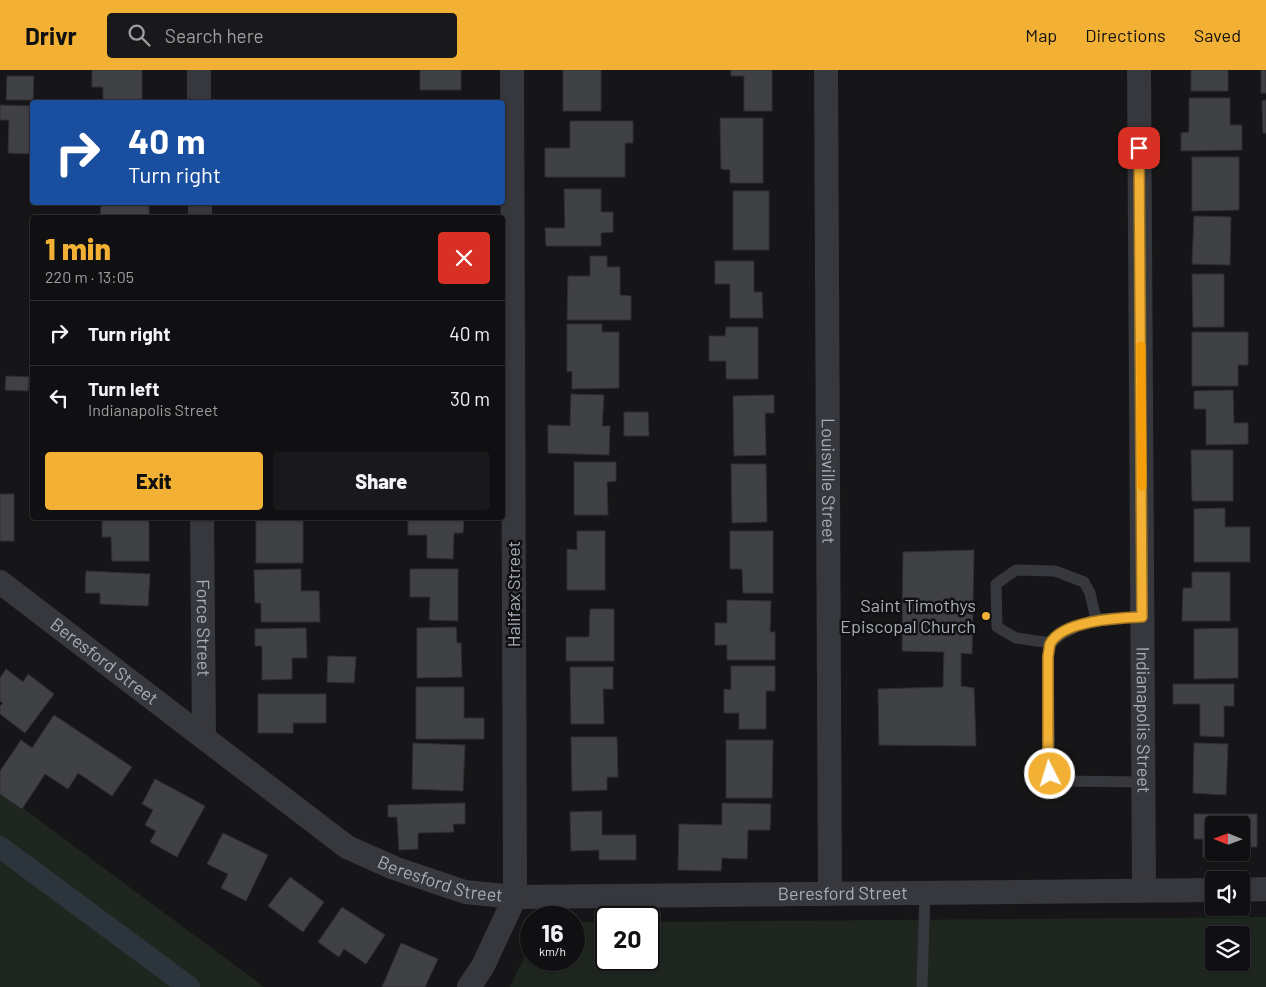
<!DOCTYPE html>
<html lang="en">
<head>
<meta charset="utf-8">
<style>
  body { margin:0; font-family:Barlow,sans-serif; background:#19191b; color:#f1f3f6; height:100vh; display:flex; flex-direction:column; font-size:19px; white-space:nowrap }
  * { box-sizing:border-box; margin:0 }
  p { font-size:16px; color:#9c9d9f }
  .icon { flex:none; width:28px; height:28px; fill:none; stroke:currentColor; stroke-width:2; stroke-linecap:round; stroke-linejoin:round }
  .map { position:relative; flex:1; overflow:hidden }
  .side { position:absolute; left:30px; top:145px; width:475px; height:305px; display:flex; flex-direction:column; background:#101012; border-radius:5px; box-shadow:0 1px 4px #0004,0 0 0 1px #303032 }
  .side>* { flex:none }
  .top-card { position:absolute; left:30px; top:30px; width:475px; height:105px; border-radius:5px; box-shadow:0 1px 4px #0004,0 0 0 1px #303032; background:#1a4fa0; color:#fff; overflow:hidden }
  .needle { width:32px; rotate:271deg }
  .fabs { position:absolute; left:1205px; top:746px; display:grid; gap:10px }
  .fabs a { display:grid; place-items:center; width:45px; height:45px; border-radius:5px; background:#101012; box-shadow:0 1px 4px #0004,0 0 0 1px #303032; font-size:25px }
  .speed { position:absolute; left:520px; top:836px; display:flex; gap:10px; font-size:25px; font-weight:700; text-align:center }
  .speed>* { display:grid; place-content:center; width:65px; height:65px; border-radius:50%; background:#101012; box-shadow:0 1px 4px #0004,0 0 0 1px #303032; line-height:1 }
  .speed small { font-size:12px; font-weight:400 }
  .speed .limit { border:2px solid #111; border-radius:8px; background:#fff; color:#111 }
  .pin { position:absolute; display:grid; place-items:center; width:42px; height:42px; color:#fff; margin:-21px; border-radius:10px; box-shadow:0 2px 8px #0006 }
  .me { position:absolute; width:55px; margin:-28px; rotate:355deg; stroke-linejoin:round; filter:drop-shadow(0 0 4px #0008) }
  .turn { display:flex; align-items:center; gap:18px; height:105px; padding:0 15px; font-size:22px }
  .turn .icon { width:65px; height:65px; stroke-width:2.5 }
  .turn b { display:block; font-size:35px; line-height:42px }
  .round { display:grid; place-items:center; flex:none; width:52px; height:52px; border-radius:5px; background:#19191b }
  .head { display:flex; align-items:center; justify-content:space-between; height:85px; padding:0 15px }
  h1 { font-size:30px; font-weight:800; line-height:38px; color:#f2b134 }
  .button { display:flex; gap:10px; margin-top:auto; padding:10px 15px }
  .button a { flex:1; height:58px; border-radius:5px; background:#f2b134; color:#111; font-size:20px; font-weight:800; line-height:58px; text-align:center }
  .button a+a { background:#19191b; color:#f1f3f6 }
  ul { padding:0; list-style:none }
  li { display:flex; align-items:center; gap:15px; height:65px; padding:0 15px; border-top:1px solid #303032 }
  li div { flex:1 }
  li b { display:block; font-size:19px }
  li em { font-style:normal }
  header { display:flex; align-items:center; gap:30px; box-sizing:border-box; height:70px; padding:0 25px; background:#f2b134; color:#111 }
  header strong { font-size:24px }
  nav { display:flex; gap:28px; margin-inline-start:auto; font-size:18px }
  .search { width:350px; height:45px; background:#19191b; display:flex; align-items:center; gap:12px; box-sizing:border-box; padding:0 18px; border-radius:5px; color:#9c9d9f; font-size:19px }
  .map>svg:first-child { display:block }
  .green { fill:#1e261f; fill-rule:evenodd }
  .lines { fill:none; stroke-linecap:round; stroke-linejoin:round }
  .canal { stroke:#2c353c; stroke-width:22 }
  .building { fill:#404145; stroke:#303034 }
  .lane { stroke:#37383d; stroke-width:11 }
  .street { stroke:#37383d; stroke-width:24 }
  .route-casing { stroke:#9d7322; stroke-width:12 }
  .route { stroke:#f2b134; stroke-width:9 }
  .slow { stroke:#f59e0b; stroke-width:9 }
  .poi-dot { fill:#f2b134; stroke:#111113; stroke-width:2 }
  .labels { text-anchor:middle; stroke-width:5; stroke-linejoin:round; paint-order:stroke }
  .street-label { font-size:18px; fill:#a8adb8; stroke:#111113 }
  .poi-label { font-size:18px; fill:#a8adb8; stroke:#111113; text-anchor:end }
</style>
</head>
<body>
<header>
<strong>Drivr</strong>
<div class="search"><svg class="icon" aria-label="search" viewBox="0 0 24 24"><circle cx="10" cy="10" r="6"/><path d="M15 15l6 6"/></svg>Search here</div>
<nav><a>Map</a><a>Directions</a><a>Saved</a></nav>
</header>
<div class="map">
<svg width="1266" height="917" viewBox="0 0 1266 917">
  <rect width="100%" height="100%" fill="#161618"/>
  <g class="green">
    <polygon points="0,721 264,917 0,917"/>
    <path d="M1266 847V917H510L531 874V890H574V852H606V890H649V852ZM1214 865H1241V892H1214Z"/>
  </g>
  <g class="lines">
    <polyline class="canal" points="0,777 189,917"/>
  </g>
  <g class="building">
    <polygon points="92,0 142,0 142,32 103,32 103,17 92,17"/>
    <rect x="420" y="0" width="41" height="20"/>
    <rect x="563" y="0" width="38" height="41"/>
    <polygon points="731,0 772,0 772,41 744,41 744,6 731,6"/>
    <rect x="1191" y="0" width="37" height="21"/>
    <rect x="1261" y="0" width="5" height="23"/>
    <polygon points="7,6 34,6 33,30 6,30"/>
    <polygon points="1189,28 1230,28 1230,55 1242,55 1242,80 1181,81 1181,63 1189,62"/>
    <polygon points="453,30 453,32 411,32 411,31"/>
    <polygon points="1266,30 1266,63 1263,63 1262,31"/>
    <polygon points="0,35 32,36 32,84 8,83 9,50 0,50"/>
    <polygon points="720,48 763,48 763,113 730,113 730,100 721,99"/>
    <polygon points="570,51 633,51 633,73 625,73 625,107 545,107 545,78 570,78"/>
    <polygon points="1192,87 1239,87 1239,140 1192,141"/>
    <polygon points="564,119 601,119 601,142 613,142 613,162 601,163 601,176 546,176 545,158 565,158"/>
    <rect x="733" y="121" width="36" height="59"/>
    <polygon points="149,134 149,148 100,148 101,135"/>
    <rect x="406" y="146" width="55" height="2"/>
    <polygon points="1194,146 1231,147 1230,195 1192,194"/>
    <polygon points="590,186 607,186 607,197 620,197 620,225 631,226 631,250 567,250 568,206 590,206"/>
    <polygon points="715,191 754,191 754,222 762,222 763,248 730,248 730,214 715,214"/>
    <polygon points="1192,204 1224,204 1224,257 1193,257"/>
    <polygon points="567,254 602,254 602,262 619,262 619,318 572,319 572,301 567,302"/>
    <polygon points="726,257 758,257 758,309 726,309 726,291 709,291 709,266 725,266"/>
    <polygon points="1192,262 1248,262 1248,295 1238,295 1238,316 1192,316"/>
    <polygon points="6,306 29,307 28,321 5,320"/>
    <polygon points="1233,320 1234,353 1248,353 1248,374 1206,375 1206,339 1194,339 1194,321"/>
    <polygon points="571,324 604,325 602,356 610,356 609,385 548,383 548,355 570,356"/>
    <polygon points="774,325 774,343 765,343 766,385 734,386 733,326"/>
    <polygon points="624,342 648,342 649,366 624,366"/>
    <polygon points="1191,380 1233,380 1233,431 1192,431"/>
    <polygon points="574,392 616,392 616,411 607,412 608,445 574,445"/>
    <polygon points="731,394 766,394 767,452 732,453"/>
    <rect x="0" y="424" width="14" height="47"/>
    <polygon points="1225,438 1225,457 1250,457 1250,492 1194,492 1194,439"/>
    <polygon points="102,448 149,448 149,491 112,491 111,467 102,467"/>
    <rect x="256" y="448" width="47" height="45"/>
    <polygon points="408,448 464,448 463,463 454,463 453,489 427,488 427,465 408,465"/>
    <polygon points="577,461 605,461 605,520 567,520 567,479 577,480"/>
    <polygon points="730,461 773,461 773,523 743,523 742,499 730,499"/>
    <polygon points="974,480 972,584 961,583 961,616 974,618 976,676 879,675 878,619 943,617 944,582 902,581 903,482"/>
    <polygon points="301,499 301,521 319,521 320,552 261,552 261,533 255,533 254,500"/>
    <polygon points="410,499 458,499 458,551 429,550 430,527 410,527"/>
    <polygon points="86,501 150,504 148,536 100,534 100,523 85,523"/>
    <polygon points="1192,502 1230,502 1230,551 1182,551 1183,518 1192,518"/>
    <polygon points="727,530 771,531 770,562 775,562 775,590 727,590 727,575 715,575 715,553 727,553"/>
    <polygon points="590,539 614,539 614,591 566,591 566,567 589,567"/>
    <polygon points="456,557 457,573 461,573 462,607 417,608 417,558"/>
    <polygon points="306,558 307,588 292,588 292,609 262,610 262,576 255,576 255,559"/>
    <polygon points="1238,558 1238,608 1194,609 1194,559"/>
    <polygon points="328,586 356,587 354,613 327,612"/>
    <polygon points="731,596 775,596 775,621 766,621 766,659 739,659 739,643 724,643 724,619 731,620"/>
    <polygon points="570,597 613,597 613,619 603,619 604,654 571,654"/>
    <polygon points="6,599 23,612 28,604 54,624 25,663 0,644 0,636 3,633 0,631 0,608"/>
    <polygon points="1173,614 1234,614 1234,636 1224,636 1224,667 1200,666 1200,634 1173,634"/>
    <polygon points="416,617 464,617 464,648 484,648 484,669 416,669"/>
    <polygon points="258,624 326,624 326,653 293,653 293,663 258,663"/>
    <polygon points="54,645 132,697 112,726 78,703 68,719 45,704 22,739 0,724 0,701 21,670 32,678"/>
    <polygon points="571,667 617,667 618,707 607,707 607,720 572,721"/>
    <polygon points="726,670 773,670 772,728 726,728"/>
    <polygon points="413,673 465,675 463,721 412,719"/>
    <polygon points="1194,673 1228,674 1226,725 1193,723"/>
    <polygon points="155,709 205,736 177,787 150,772 156,761 145,755 153,740 142,734"/>
    <polygon points="465,733 465,754 453,754 454,762 418,763 418,779 399,780 397,747 388,747 388,735"/>
    <polygon points="722,733 771,734 770,760 748,760 747,789 722,788 721,801 678,800 679,754 722,755"/>
    <polygon points="602,741 602,765 636,765 636,790 599,790 599,780 571,781 570,742"/>
    <polygon points="1194,744 1257,744 1257,777 1241,777 1241,755 1214,755 1214,782 1220,782 1220,788 1203,787 1203,769 1194,769"/>
    <polygon points="223,763 268,785 246,831 221,818 228,804 207,794"/>
    <polygon points="290,807 324,832 303,862 268,836"/>
    <polygon points="342,837 385,865 366,894 344,879 339,887 318,872"/>
    <polygon points="401,873 438,889 425,917 382,917"/>
  </g>
  <g class="lines">
    <g class="lane">
      <polyline points="1142,547 1096,549 1076,557 1062,564 1051,573 1048,586 1050,704 1062,711 1143,712"/>
      <polyline points="1051,573 1016,568 997,557 996,514 1016,500 1055,501 1084,512 1090,523 1096,549"/>
      <polyline points="922,917 925,822"/>
    </g>
    <g class="street">
      <polyline points="199,0 199,32"/>
      <path id="s1" d="M826 0 830 822"/>
      <path id="s2" d="M1139 0 1144 820"/>
      <polyline points="200,132 200,148"/>
      <path id="s3" d="M202 448 204 668"/>
      <path id="s4" d="M0 512 347 777 394 798 465 822 515 827 1214 820"/>
      <polyline points="1241,820 1266,819"/>
      <polyline points="469,917 483,896 515,827 512,0"/>
    </g>
  </g>
  <g class="lines">
    <defs>
      <path id="route" d="M1050 704 1048 685V586C1049 583 1049 577 1050 574 1062 550 1120 548 1142 547L1139 78"/>
    </defs>
    <use href="#route" class="route-casing"/>
    <use href="#route" class="route"/>
    <polyline class="slow" points="1141,276 1142,416"/>
  </g>
  <circle class="poi-dot" cx="986" cy="546" r="5"/>
  <g class="labels">
    <g class="street-label">
      <text dy="6" stroke="none"><textPath href="#s1" startOffset="411">Louisville Street</textPath></text>
      <text transform="translate(514 524) rotate(-90)" y="6">Halifax Street</text>
      <text dy="6" stroke="none"><textPath href="#s3" startOffset="110">Force Street</textPath></text>
      <text dy="6" stroke="none"><textPath href="#s4" startOffset="131">Beresford Street</textPath></text>
      <text dy="6" stroke="none"><textPath href="#s2" startOffset="650">Indianapolis Street</textPath></text>
      <text dy="6" stroke="none"><textPath href="#s4" startOffset="536">Beresford Street</textPath></text>
      <text dy="6" stroke="none"><textPath href="#s4" startOffset="941">Beresford Street</textPath></text>
    </g>
    <g class="poi-label">
      <text x="976" y="542">Saint Timothys<tspan x="976" dy="21">Episcopal Church</tspan></text>
    </g>
  </g>
</svg>
<div class="fabs">
<a><svg class="needle" viewBox="-14 -14 28 28"><path d="M0-13l5 13h-10z" fill="#e53935"/><path d="M0 13l5-13h-10z" fill="#9c9d9f"/></svg></a>
<a><svg class="icon" aria-label="sound" viewBox="0 0 24 24"><path d="M4 9h4l5-4v14l-5-4H4zM17 9q2 3 0 6"/></svg></a>
<a><svg class="icon" aria-label="layers" viewBox="0 0 24 24"><path d="M12 4l9 5-9 5-9-5zM3 14l9 5 9-5"/></svg></a>
</div>
<div class="speed"><div>16<small>km/h</small></div><div class="limit">20</div></div>
<div class="pin" style="left:1139px;top:78px;background:#d93025"><svg class="icon" aria-label="arrive" viewBox="0 0 24 24"><path d="M6 21V4h12l-3 4 3 4H6"/></svg></div>
<svg class="me" style="left:1050px;top:704px" viewBox="-20 -20 40 40"><circle r="17" fill="#f2b134" stroke="#fff" stroke-width="3"/><path d="M0-11L8 9 0 5-8 9z" fill="#fff"/></svg>
<div class="top-card">
<div class="turn"><svg class="icon" aria-label="right" viewBox="0 0 24 24"><path d="M7 20v-9h11M14 6l5 5-5 5"/></svg><div><b>40 m</b>Turn right</div></div>
</div>
<section class="side">
<div class="head"><div><h1>1 min</h1><p>220 m · 13:05</p></div><a class="round" style="background:#d93025;color:#fff"><svg class="icon" aria-label="close" viewBox="0 0 24 24"><path d="M6 6l12 12M18 6L6 18"/></svg></a></div>
<ul>
<li><svg class="icon" aria-label="right" viewBox="0 0 24 24"><path d="M7 20v-9h11M14 6l5 5-5 5"/></svg><div><b>Turn right</b></div><em>40 m</em></li>
<li><svg class="icon" aria-label="left" viewBox="0 0 24 24"><path d="M17 20v-9H6M10 6l-5 5 5 5"/></svg><div><b>Turn left</b><p>Indianapolis Street</p></div><em>30 m</em></li>
</ul>
<div class="button"><a>Exit</a><a>Share</a></div>
</section>
</div>
</body>
</html>
